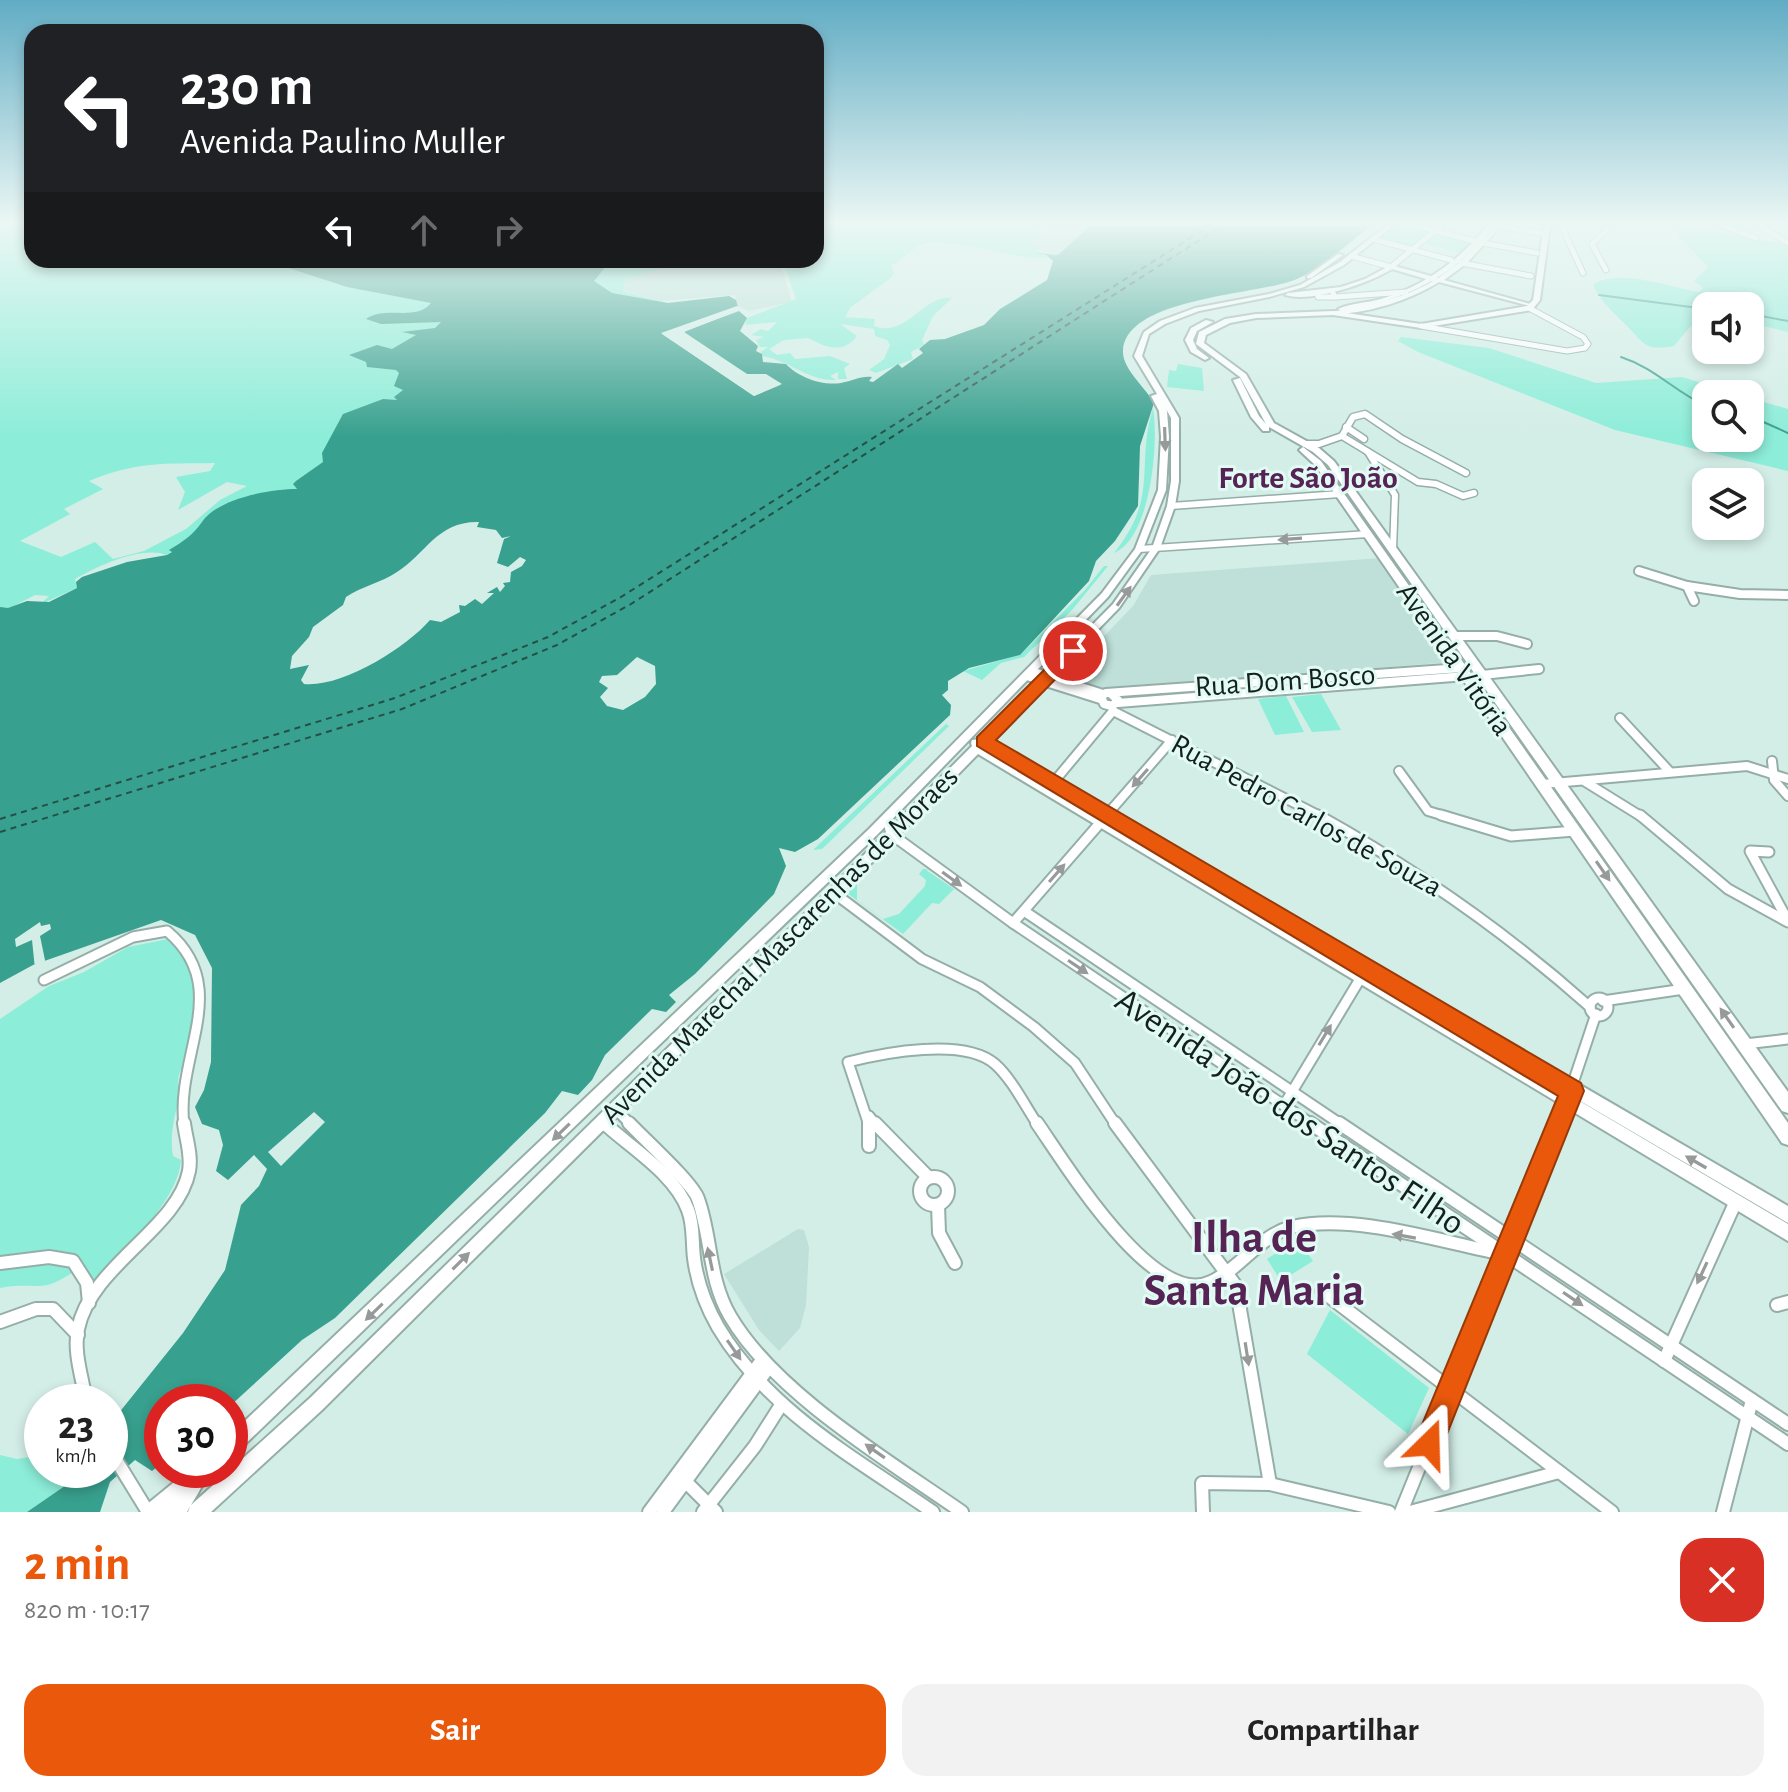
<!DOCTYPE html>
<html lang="pt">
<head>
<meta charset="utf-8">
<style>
  body { margin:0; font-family:"Alegreya Sans",sans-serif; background:#f2f2f2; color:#222; height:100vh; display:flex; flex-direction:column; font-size:30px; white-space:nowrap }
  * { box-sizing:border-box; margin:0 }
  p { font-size:26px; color:#767676 }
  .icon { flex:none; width:44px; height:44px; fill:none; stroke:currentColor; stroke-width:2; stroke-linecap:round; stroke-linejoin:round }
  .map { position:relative; height:1512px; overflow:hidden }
  .side { display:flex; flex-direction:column; background:#fff; flex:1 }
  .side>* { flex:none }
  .guide { position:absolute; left:24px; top:24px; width:800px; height:244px; border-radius:24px; box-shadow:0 4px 12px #0003; background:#202124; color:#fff; overflow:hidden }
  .fabs { position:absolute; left:1692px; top:292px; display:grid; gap:16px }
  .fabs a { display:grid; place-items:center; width:72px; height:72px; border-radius:16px; background:#fff; box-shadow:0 4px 12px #0003; font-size:40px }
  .speed { position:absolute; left:24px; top:1384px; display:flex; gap:16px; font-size:40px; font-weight:700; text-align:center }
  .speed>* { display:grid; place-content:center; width:104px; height:104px; border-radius:50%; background:#fff; box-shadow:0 4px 12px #0003; line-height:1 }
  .speed small { font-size:20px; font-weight:400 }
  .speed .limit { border:12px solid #d22; background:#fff; color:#111 }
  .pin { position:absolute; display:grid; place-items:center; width:68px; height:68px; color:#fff; margin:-34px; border:4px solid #fff; border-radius:50%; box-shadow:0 2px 8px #0007 }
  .me { position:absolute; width:88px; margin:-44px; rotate:22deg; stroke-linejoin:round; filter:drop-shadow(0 0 6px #0008) }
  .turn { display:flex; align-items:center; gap:28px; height:168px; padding:0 24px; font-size:36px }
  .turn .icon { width:104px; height:104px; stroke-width:2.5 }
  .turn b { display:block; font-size:56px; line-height:68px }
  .lanes { display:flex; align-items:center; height:76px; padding:0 24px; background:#0003; justify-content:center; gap:40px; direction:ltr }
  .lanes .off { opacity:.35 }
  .round { display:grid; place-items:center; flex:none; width:84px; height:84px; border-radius:24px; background:#f2f2f2 }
  .headline { display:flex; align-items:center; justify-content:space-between; height:136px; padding:0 24px }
  h1 { font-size:48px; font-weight:600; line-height:60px; color:#ea580c }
  .cta { display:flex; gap:16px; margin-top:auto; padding:16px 24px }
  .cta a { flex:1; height:92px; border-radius:24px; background:#ea580c; color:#fff; font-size:32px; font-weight:600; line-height:92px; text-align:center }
  .cta a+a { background:#f2f2f2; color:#222 }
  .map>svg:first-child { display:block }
  .built { fill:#bee0d8 }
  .green { fill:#8cedd8; fill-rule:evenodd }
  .water { fill:#38a08e; fill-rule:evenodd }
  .pier { fill:#d3eee7; fill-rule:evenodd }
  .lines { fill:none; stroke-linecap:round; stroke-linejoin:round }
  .stream { stroke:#38a08e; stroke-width:2 }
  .ferry { stroke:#245047; stroke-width:2; stroke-dasharray:6 5; stroke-linecap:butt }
  .street-far4-casing { stroke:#95aea8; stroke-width:7 }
  .street-far3-casing { stroke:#95aea8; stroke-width:9 }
  .street-far2-casing { stroke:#95aea8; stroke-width:12 }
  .street-far1-casing { stroke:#95aea8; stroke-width:13 }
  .street-casing { stroke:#95aea8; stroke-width:16 }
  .secondary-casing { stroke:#95aea8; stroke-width:4 }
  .primary-casing { stroke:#95aea8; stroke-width:4 }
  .street-far4 { stroke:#fff; stroke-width:5 }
  .street-far3 { stroke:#fff; stroke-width:6 }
  .street-far2 { stroke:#fff; stroke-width:8 }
  .street-far1 { stroke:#fff; stroke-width:9 }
  .street { stroke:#fff; stroke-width:12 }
  .secondary { fill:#fff; fill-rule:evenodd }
  .primary { fill:#fff; fill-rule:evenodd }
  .oneway { fill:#969a99 }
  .route { fill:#ea580c; stroke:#983908; stroke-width:2 }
  .labels { text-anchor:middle; stroke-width:6; stroke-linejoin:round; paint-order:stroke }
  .street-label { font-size:30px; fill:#151f1c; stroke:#e1fbf4 }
  .far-district-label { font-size:32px; font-weight:bold; fill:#562454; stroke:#e1fbf4 }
  .near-street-label { font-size:36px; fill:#151f1c; stroke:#e1fbf4 }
  .near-district-label { font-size:46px; font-weight:bold; fill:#562454; stroke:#e1fbf4 }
</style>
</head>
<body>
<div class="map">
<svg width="1788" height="1512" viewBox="0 0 1788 1512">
  <rect width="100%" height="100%" fill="#d3eee7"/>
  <g class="built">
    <polygon points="1059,225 1091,225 1058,255 1033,248 1030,242"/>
    <polygon points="689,260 779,260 777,265 782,268 792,302 749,311 737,306 735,295 661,301 621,290 617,281"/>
    <polygon points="1381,558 1451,662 1110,690 1066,676 1133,606 1151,575"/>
    <polygon points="798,1229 804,1230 809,1247 806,1305 800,1328 779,1351 759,1330 724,1274"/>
  </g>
  <g class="green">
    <path d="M0 225H32V260H693L626 279 622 291 668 303 601 386 194 535 167 555C142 545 97 566 75 579L77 588 41 604 49 596 35 595 0 613ZM215 463 210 471 176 477 185 492 178 510 227 482 247 486 220 500 186 529 144 551 113 559 95 542 61 557 20 541 70 514 64 509 103 489 89 481C137 461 164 464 215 463Z"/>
    <path d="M816 225H1025L1042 235 1030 243 1047 258C1010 259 967 240 928 243 911 245 905 261 891 265L894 273 891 278 851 307 845 317 875 319 874 326C906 339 923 294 952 298L933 316 922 340 924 345 911 352 913 359 876 373 869 370 884 359 890 345 887 340 875 336 874 329 840 324 857 336C842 355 826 347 808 338L784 340 769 349 777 355 790 353 795 359 830 356 850 364 844 368 847 379H838V372L830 376 836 380C807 381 789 360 762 356L761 352 768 347H760L756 340 764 337 751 335 761 329 768 331 777 322 745 325 747 318 796 299 783 262 816 260Z"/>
    <polygon points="1391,225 1411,225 1473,242 1461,253 1420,242 1413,247 1377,236"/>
    <path d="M1683 225 1788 245V332L1750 323V306H1706V319L1690 327 1674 346C1643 352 1643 341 1625 324 1612 311 1601 302 1593 285 1617 267 1672 288 1699 292L1703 288 1694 281 1708 267 1679 237 1677 227Z"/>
    <polygon points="1401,337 1489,348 1596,383 1682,377 1737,394 1706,394 1706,438 1750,438 1750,398 1788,409 1788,471 1615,430 1418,352 1398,341"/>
    <polygon points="1178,364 1202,368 1204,391 1167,387 1169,370 1176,371"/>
    <path d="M1153 408C1159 442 1151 538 1114 553 1160 496 1135 467 1153 408Z"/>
    <polygon points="1104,566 1108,566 1072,610 1024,657 1001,663 982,680 963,671 1020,655 1084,591"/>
    <polygon points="1321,694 1341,730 1312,732 1292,697"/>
    <polygon points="1286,696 1304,732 1275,735 1258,699"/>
    <polygon points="946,724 949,726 822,849 813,850"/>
    <polygon points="923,869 929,869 926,870 954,889 939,904 932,903 903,934 847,893 854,886 850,886 857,883 857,900 883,919 899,914 925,886 926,880 919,874"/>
    <path d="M173 938C178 945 185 951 189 958 197 973 196 1030 191 1047 187 1065 172 1073 181 1093 175 1113 169 1135 173 1156L181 1160C179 1200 120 1256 92 1284L82 1267C69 1274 55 1286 40 1286 25 1286 15 1285 0 1288V1019L49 986 84 972 128 947Z"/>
    <polygon points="1298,1239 1313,1261 1281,1281 1267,1259"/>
    <polygon points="1330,1310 1429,1388 1408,1434 1307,1354"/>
    <polygon points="0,1455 17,1459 42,1455 42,1470 88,1470 27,1512 0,1512"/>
  </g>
  <path class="water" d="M1091 225H1372C1348 243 1324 267 1297 279 1261 295 1125 297 1123 351 1122 369 1146 388 1154 403L1140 446 1138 506 1115 541 1096 561 1089 581 1020 655 969 668 948 681V690L942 695 951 705 950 715 818 839 795 852 779 848 786 866 774 894 695 974 669 995 676 1002 666 1012 652 1009 605 1055 592 1080 578 1095 562 1091 545 1113 335 1318 302 1340 230 1406V1402H162V1463L152 1471 135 1460 110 1482 100 1512H27L88 1470H110C110 1444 122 1449 114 1419L183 1333 225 1270 241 1205 259 1186 267 1169 254 1155 228 1180 216 1171 223 1145 219 1130 202 1124 195 1107 204 1090 211 1062 212 968 195 935 161 920 33 965 0 983V607L8 608 27 601 49 602 77 588 76 582 82 577 127 562 167 555 172 552 169 550C184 541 193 535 202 522 218 498 271 489 297 489L293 484 296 481 323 462 322 453 343 414 383 399 397 400 394 397 403 390 394 386 399 373 396 370 367 367 366 362 349 355 377 345 392 349 416 335 402 332 435 328 441 322 381 324 366 319C386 305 416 322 431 303L347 287 264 260H611L594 281 612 293 668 303 729 296 736 300 738 307 662 334 754 396 780 385 766 376 748 375 684 334 685 331 739 311 747 318 740 331 758 346 756 351 762 354 763 362 786 364C797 376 820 386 841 383 853 381 859 376 872 377L869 381 873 382 898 364 902 368 923 353 919 349 930 340 945 339 984 325 1000 309 1047 280 1053 261 1046 255 1036 253 1058 255ZM479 522 477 527 496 530 502 538 511 536 504 539 497 563 508 567 520 557 526 560 522 566 511 572 510 582 503 583 505 586 500 592 497 587 487 593H494L482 604 475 599 465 606 459 605 460 612 441 622 430 620C406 648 341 688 304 684L301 680 309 665 290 669 292 656 309 637 313 627 343 605 346 597C362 586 381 583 397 572 426 554 437 521 479 522ZM637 657 655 666 656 684 645 697 623 710 607 706 600 697 608 688 599 682 602 676 617 675Z"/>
  <g class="pier">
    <path d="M737 306 742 309 684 332 747 374H766L782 384 754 396 661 333ZM680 331 681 337 746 378 764 380 772 385 755 392 670 335Z"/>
    <polygon points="40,922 41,926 50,924 51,929 40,936 46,965 35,969 32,940 16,947 15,939"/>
    <polygon points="314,1112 325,1122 281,1166 268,1152"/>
  </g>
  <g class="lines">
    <g class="stream">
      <polyline points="1599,295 1706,309"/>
      <polyline points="1750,314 1788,321"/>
      <path d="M1621 357C1655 368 1674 391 1706 406"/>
      <polyline points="1750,416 1788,433"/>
    </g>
    <g class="ferry">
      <polyline points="0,819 395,698 548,637 621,597 1211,225"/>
      <polyline points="0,832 402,709 557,645 631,604 1223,225"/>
    </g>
    <defs>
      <g id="street-far4">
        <polyline points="1414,225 1478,242"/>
        <polyline points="1492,225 1545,234"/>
        <polyline points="1561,225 1583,273"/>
        <polyline points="1721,225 1756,238"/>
        <polyline points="1758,225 1788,243"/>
        <polyline points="1373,239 1451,260"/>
        <polyline points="1484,243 1537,253"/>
        <polyline points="1351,256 1391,267 1442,225"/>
        <polyline points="1461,263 1531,276"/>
        <polyline points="1606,270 1592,244 1612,225"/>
        <polyline points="1333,293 1335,297 1406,292"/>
        <polyline points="1318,297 1335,297"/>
        <polyline points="1421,326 1567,351 1585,348 1588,344 1583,337 1529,308"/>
      </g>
      <g id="street-far3">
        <polyline points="1346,427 1364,439"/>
        <polyline points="1342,436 1418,482 1436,484 1463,496 1474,493"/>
        <polyline points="1305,444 1319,444 1342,436 1353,417 1365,414 1402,439 1466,473"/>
        <polyline points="1368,452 1395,495 1393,550"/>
        <polyline points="1171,506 1340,494"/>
        <polyline points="1139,549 1368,534"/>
        <polyline points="1639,571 1646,573"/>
      </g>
      <g id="street-far2">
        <polyline points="1639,571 1687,586"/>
        <polyline points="1694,601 1687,586 1740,594 1788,595"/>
        <polyline points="1454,636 1497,636 1527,644"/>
        <polyline points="1031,671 1103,694"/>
        <polyline points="1482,675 1539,669"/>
        <polyline points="1027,676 1100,699"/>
        <polyline points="1110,693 1118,700 1112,706 1104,704 1101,696 1106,693 1461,668"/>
        <polyline points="1118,703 1466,676"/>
        <polyline points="1112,706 1113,711 1322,817"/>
        <polyline points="1620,718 1670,772"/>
        <polyline points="1772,761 1774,780 1788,796"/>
        <polyline points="1399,771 1428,811 1448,817"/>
        <polyline points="1584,781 1642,817"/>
        <polyline points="1053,783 1113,711"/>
        <polyline points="1542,784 1747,766 1788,779"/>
        <polyline points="1105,817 1172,740"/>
      </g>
      <g id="street-far1">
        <path d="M1318 815C1417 870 1506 932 1590 1007"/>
        <polyline points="1441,815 1511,836 1575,831"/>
        <polyline points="1640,815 1728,889 1788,922"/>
        <polyline points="887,818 891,834 1013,923 1313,1125"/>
        <polyline points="1769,852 1750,851 1788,921"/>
        <polyline points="834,893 922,959 980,987 1034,1027 1075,1063 1116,1125"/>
        <polyline points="1024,911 1342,1125"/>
        <polyline points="1013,923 1107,815"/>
        <path d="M44 980 133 937 167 931C234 987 175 1055 184 1125"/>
        <circle cx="1599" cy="1007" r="9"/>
        <polyline points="1603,1001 1684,989"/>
        <polyline points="1745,1044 1788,1039"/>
        <polyline points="1284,1105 1360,979"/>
        <polyline points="615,1108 631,1125"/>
        <polyline points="869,1116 876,1125"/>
        <polyline points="602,1121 606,1125"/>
        <path d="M869 1125 848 1062C883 1053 964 1037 995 1064 1012 1079 1025 1106 1038 1125"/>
        <polyline points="1559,1125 1596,1014"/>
      </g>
      <g id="street">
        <path d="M604 1123C631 1148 675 1174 688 1210 694 1225 692 1242 694 1258 697 1282 706 1306 718 1327 768 1411 855 1458 933 1512"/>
        <path d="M629 1123C643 1138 693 1183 698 1199 712 1238 708 1278 730 1316 775 1393 889 1461 962 1512"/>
        <polyline points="869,1123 869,1146"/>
        <polyline points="875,1123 928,1177"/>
        <path d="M1037 1123C1065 1163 1154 1310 1211 1282 1240 1269 1260 1235 1292 1227 1354 1213 1441 1242 1503 1254"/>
        <polyline points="1115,1123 1236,1286 1270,1484"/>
        <polyline points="1310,1123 1788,1444"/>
        <polyline points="1339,1123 1788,1424"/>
        <circle cx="934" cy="1191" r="14"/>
        <polyline points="938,1205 939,1233 955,1263"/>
        <polyline points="0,1263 49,1257 73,1261 87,1283 89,1303"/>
        <polyline points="1322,1291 1612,1512"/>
        <polyline points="1777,1305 1788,1302"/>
        <polyline points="0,1322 36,1309 53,1309 78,1335"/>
        <polyline points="1664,1361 1736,1201"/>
        <path d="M86 1402C83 1379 73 1353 78 1329 91 1265 178 1229 189 1171 192 1155 186 1139 184 1123"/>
        <polyline points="110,1450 148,1512"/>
        <polyline points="685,1481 716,1512"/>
        <polyline points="649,1512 762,1360"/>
        <polyline points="663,1512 769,1367"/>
        <polyline points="703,1512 755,1446 781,1405"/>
        <polyline points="1203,1512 1202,1483 1270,1484 1389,1512"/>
        <polyline points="1401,1512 1559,1123"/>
        <polyline points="1410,1512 1559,1472"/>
        <polyline points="1723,1512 1752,1400"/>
      </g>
      <g id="secondary">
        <path d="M1387 225H1394L1344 265 1304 287 1269 297 1199 311 1165 324 1149 334 1142 356 1179 418V481L1175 506 1160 548 1119 608 990 741 1788 1206V1223L1500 1054 1788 1224V1241L978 754 838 897 322 1410 211 1512H188L190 1506 187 1512H144L146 1505 189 1470H212C210 1476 205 1479 203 1484 199 1492 195 1498 191 1505L310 1398 830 889 972 746 971 743 972 740 979 739 1113 604 1152 548 1167 506 1171 481V418L1165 407 1167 411 1169 437 1166 490 1143 549 1108 597 877 835 236 1453 230 1456V1435L869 829 1102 593 1135 549 1158 490 1161 437 1159 411 1151 396 1157 394 1134 356 1144 332 1160 321 1195 308 1269 294 1300 285 1340 262Z"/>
        <path d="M1496 225H1502L1466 264 1444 280 1534 305V307L1439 282C1408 301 1367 314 1331 314V312C1367 305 1401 300 1433 281L1392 269C1367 284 1312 303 1285 295L1288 293 1341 287 1365 279 1391 265 1438 278 1461 261Z"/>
        <polygon points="1338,254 1343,255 1311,278 1307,278 1307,276"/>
      </g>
      <g id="primary">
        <path d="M1488 225H1495C1454 277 1406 300 1342 311L1338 309C1351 303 1367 303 1381 299 1424 286 1460 260 1488 225Z"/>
        <polygon points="1544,225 1550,225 1540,300 1532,310 1421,328 1333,315 1256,318 1230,323 1206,335 1204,343 1246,374 1274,423 1319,448 1334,461 1788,1092 1788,1113 1782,1111 1328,465 1313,452 1269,427 1269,431 1263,431 1251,417 1233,380 1240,378 1259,416 1266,424 1240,377 1196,344 1199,332 1225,319 1256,314 1333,311 1421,324 1527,306 1533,300"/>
        <polygon points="1206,320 1213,322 1197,331 1193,340 1197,349 1209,358 1205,360 1191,352 1185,340 1191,328"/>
        <polygon points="1303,447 1321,461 1788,1123 1788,1145 1782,1143 1315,465 1299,450"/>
      </g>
    </defs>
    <use href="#street-far4" class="street-far4-casing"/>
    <use href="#street-far3" class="street-far3-casing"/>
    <use href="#street-far2" class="street-far2-casing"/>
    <use href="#street-far1" class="street-far1-casing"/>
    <use href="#street" class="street-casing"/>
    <use href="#secondary" class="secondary-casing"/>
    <use href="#primary" class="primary-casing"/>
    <use href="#street-far4" class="street-far4"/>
    <use href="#street-far3" class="street-far3"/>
    <use href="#street-far2" class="street-far2"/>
    <use href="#street-far1" class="street-far1"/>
    <use href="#street" class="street"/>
    <use href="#secondary" class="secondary"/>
    <use href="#primary" class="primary"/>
  </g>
  <defs><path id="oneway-solid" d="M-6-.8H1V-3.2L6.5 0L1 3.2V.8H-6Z" transform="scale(2)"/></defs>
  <g class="oneway">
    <use href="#oneway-solid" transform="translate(1165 439) rotate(88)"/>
    <use href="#oneway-solid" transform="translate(1290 539) rotate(176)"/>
    <use href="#oneway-solid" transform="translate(1124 596) rotate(-54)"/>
    <use href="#oneway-solid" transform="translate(1140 778) rotate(131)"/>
    <use href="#oneway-solid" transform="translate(1603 871) rotate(55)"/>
    <use href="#oneway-solid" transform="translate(1057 873) rotate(-49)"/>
    <use href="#oneway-solid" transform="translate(952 879) rotate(36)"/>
    <use href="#oneway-solid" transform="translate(1078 967) rotate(34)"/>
    <use href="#oneway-solid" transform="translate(1727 1018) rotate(-125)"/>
    <use href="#oneway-solid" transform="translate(1325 1035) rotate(-59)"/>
    <use href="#oneway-solid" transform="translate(561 1132) rotate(136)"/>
    <use href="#oneway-solid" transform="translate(1696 1162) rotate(-150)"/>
    <use href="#oneway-solid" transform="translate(1404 1236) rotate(-170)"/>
    <use href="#oneway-solid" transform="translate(710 1259) rotate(-102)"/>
    <use href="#oneway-solid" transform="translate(461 1261) rotate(-45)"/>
    <use href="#oneway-solid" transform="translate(1702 1273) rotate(115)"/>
    <use href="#oneway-solid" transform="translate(1573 1299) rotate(34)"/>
    <use href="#oneway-solid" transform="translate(374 1312) rotate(136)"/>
    <use href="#oneway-solid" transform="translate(734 1350) rotate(55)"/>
    <use href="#oneway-solid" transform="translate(1247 1354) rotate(81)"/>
    <use href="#oneway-solid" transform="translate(875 1451) rotate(-145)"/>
  </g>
  <linearGradient id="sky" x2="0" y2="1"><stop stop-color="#61acc4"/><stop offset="0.51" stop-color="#ebf7f4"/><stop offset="1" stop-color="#ebf7f4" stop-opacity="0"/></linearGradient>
  <rect width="1788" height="437" fill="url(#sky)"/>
  <polygon class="route" points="1073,645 1081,651 1079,655 996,740 1581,1083 1584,1091 1439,1454 1429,1459 1418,1454 1414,1444 1558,1096 977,746 977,737 1067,647"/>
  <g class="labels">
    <g class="street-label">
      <text transform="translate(1455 659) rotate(55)" y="10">Avenida Vitória</text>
      <text transform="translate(1285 680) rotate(-4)" y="10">Rua Dom Bosco</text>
      <text transform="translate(1307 815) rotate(29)" y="10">Rua Pedro Carlos de Souza</text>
      <text transform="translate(779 945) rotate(-45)" y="10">Avenida Marechal Mascarenhas de Moraes</text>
    </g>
    <g class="far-district-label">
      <text x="1308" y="488">Forte São João</text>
    </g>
    <g class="near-street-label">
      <text transform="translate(1291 1110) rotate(34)" y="13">Avenida João dos Santos Filho</text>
    </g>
    <g class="near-district-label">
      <text x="1254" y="1252">Ilha de<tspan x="1254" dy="53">Santa Maria</tspan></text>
    </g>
  </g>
</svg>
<div class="fabs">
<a><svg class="icon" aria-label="sound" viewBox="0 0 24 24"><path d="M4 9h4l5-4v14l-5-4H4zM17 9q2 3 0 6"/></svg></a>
<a><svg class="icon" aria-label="search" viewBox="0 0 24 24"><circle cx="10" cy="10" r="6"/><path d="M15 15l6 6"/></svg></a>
<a><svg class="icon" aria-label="layers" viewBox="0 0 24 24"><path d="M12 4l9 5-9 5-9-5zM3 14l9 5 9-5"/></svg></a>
</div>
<div class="speed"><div>23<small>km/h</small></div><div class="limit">30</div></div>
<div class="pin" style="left:1073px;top:651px;background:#d93025"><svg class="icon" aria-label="arrive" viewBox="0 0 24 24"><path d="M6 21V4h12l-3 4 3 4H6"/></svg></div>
<svg class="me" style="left:1429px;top:1444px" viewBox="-20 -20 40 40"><path d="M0-17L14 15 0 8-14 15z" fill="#ea580c" stroke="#fff" stroke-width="4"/></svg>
<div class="guide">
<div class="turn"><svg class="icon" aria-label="left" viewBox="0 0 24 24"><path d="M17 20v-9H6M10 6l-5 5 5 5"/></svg><div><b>230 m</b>Avenida Paulino Muller</div></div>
<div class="lanes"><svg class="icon" aria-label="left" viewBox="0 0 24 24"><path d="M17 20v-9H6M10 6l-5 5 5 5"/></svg><svg class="icon off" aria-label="ahead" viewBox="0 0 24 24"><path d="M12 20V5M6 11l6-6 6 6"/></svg><svg class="icon off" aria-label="right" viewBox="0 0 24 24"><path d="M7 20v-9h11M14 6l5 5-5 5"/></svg></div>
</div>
</div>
<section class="side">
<div class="headline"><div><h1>2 min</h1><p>820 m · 10:17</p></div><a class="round" style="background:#d93025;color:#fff"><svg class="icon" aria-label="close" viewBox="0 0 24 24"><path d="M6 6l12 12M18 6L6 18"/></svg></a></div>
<div class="cta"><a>Sair</a><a>Compartilhar</a></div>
</section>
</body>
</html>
